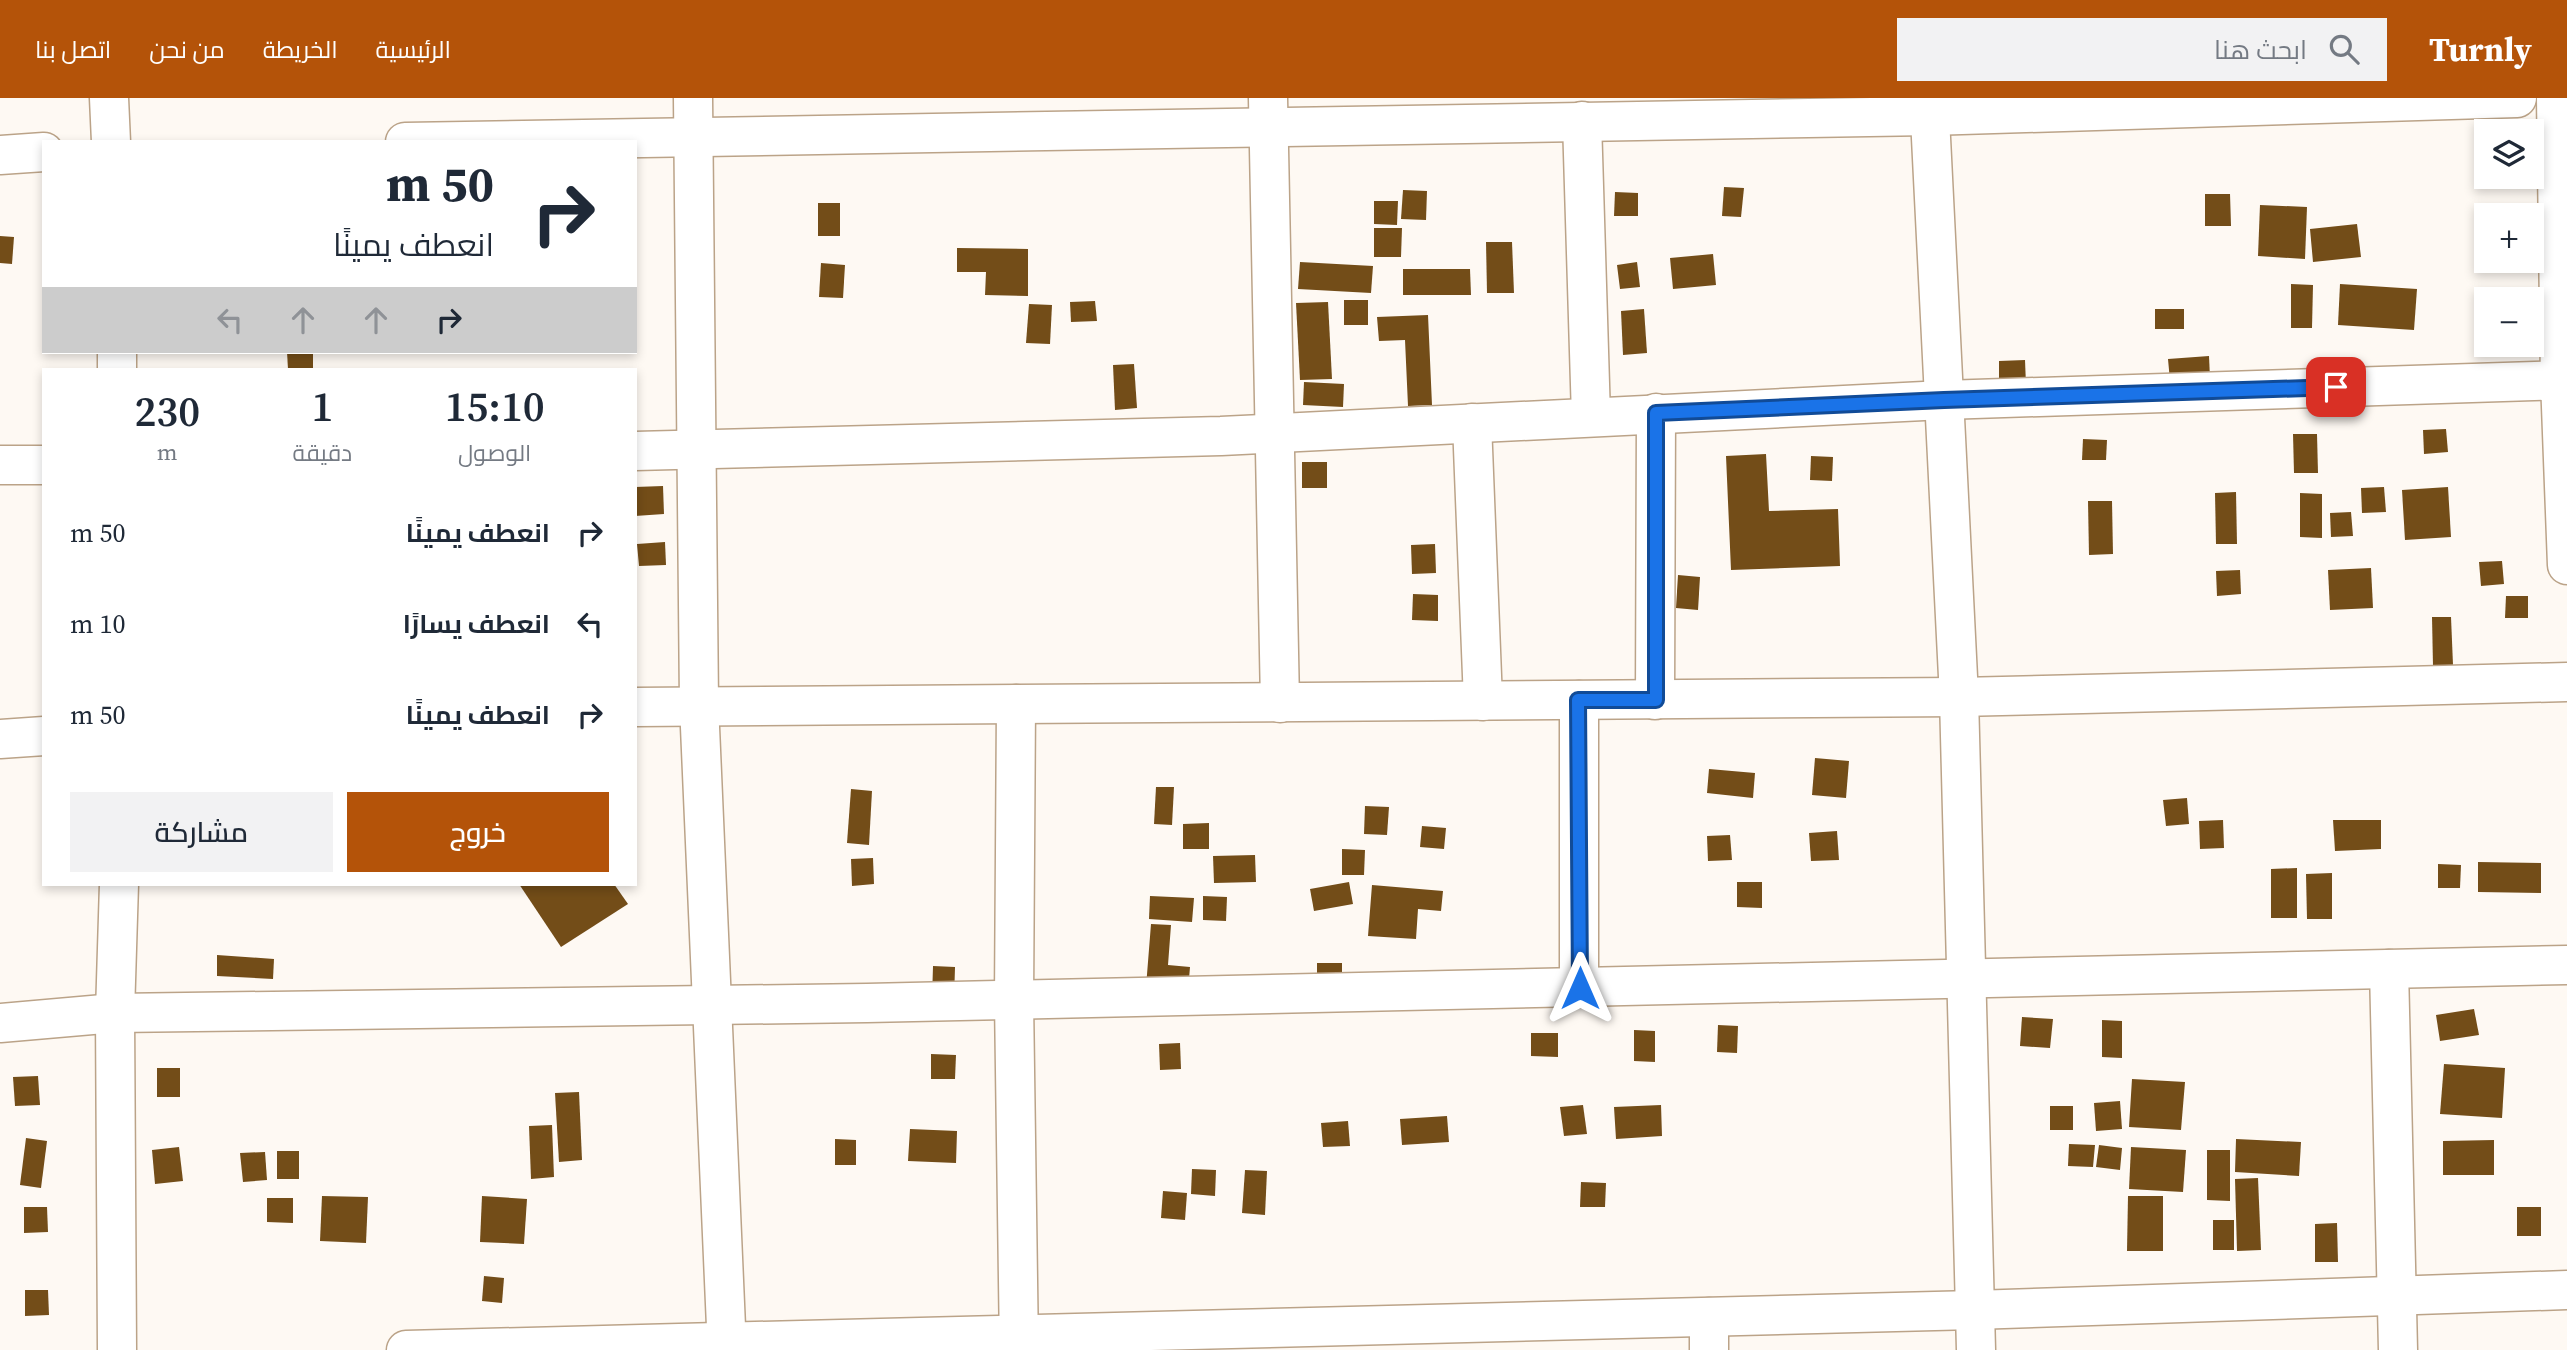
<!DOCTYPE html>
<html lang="ar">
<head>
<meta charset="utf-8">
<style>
  body { margin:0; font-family:"Source Serif 4",Cairo,serif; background:#f2f2f3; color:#1f2937; direction:rtl; height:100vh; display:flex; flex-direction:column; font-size:26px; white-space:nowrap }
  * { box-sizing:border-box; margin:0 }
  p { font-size:23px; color:#747a83 }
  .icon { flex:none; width:38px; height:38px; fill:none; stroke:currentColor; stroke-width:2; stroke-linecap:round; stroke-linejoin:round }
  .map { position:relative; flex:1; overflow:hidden; direction:ltr }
  .drawer { position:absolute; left:42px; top:270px; width:595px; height:518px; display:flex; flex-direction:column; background:#fff; border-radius:0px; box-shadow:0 4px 10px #0003; direction:rtl }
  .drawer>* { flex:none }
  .banner { position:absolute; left:42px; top:42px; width:595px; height:214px; border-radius:0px; box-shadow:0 4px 10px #0003; direction:rtl; background:#fff; color:#1f2937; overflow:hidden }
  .controls { position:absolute; left:2474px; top:21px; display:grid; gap:14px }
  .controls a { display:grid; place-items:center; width:70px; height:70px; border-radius:0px; background:#fff; box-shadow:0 4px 10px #0003; font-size:35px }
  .pin { position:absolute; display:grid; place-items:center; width:60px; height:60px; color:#fff; margin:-30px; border-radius:14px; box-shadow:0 4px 10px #0006 }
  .me { position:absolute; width:77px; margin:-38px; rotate:0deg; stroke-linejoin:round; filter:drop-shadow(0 0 5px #0008) }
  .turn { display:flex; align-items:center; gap:24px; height:147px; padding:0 28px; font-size:32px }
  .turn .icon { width:91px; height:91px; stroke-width:2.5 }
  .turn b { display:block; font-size:49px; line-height:60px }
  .lanes { display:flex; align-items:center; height:66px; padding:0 28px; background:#0003; justify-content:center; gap:35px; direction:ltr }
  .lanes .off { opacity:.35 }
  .eta { display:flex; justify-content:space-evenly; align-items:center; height:119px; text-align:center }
  .eta b { font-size:42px; font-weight:600; line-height:49px }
  .primary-button { display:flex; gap:14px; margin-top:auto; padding:14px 28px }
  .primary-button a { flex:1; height:80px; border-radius:0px; background:#b45309; color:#fff; font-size:28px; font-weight:600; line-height:80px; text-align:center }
  .primary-button a+a { background:#f2f2f3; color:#1f2937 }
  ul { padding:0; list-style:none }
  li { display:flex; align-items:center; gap:21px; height:91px; padding:0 28px }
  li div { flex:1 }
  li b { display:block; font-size:26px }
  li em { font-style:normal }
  header { display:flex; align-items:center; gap:42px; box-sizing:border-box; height:98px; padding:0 35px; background:#b45309; color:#fff }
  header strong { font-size:33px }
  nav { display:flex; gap:38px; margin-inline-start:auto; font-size:24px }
  .search { width:490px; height:63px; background:#f2f2f3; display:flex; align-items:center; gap:18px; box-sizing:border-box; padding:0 24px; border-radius:0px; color:#747a83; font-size:26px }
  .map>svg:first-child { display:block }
  .building { fill:#734d18 }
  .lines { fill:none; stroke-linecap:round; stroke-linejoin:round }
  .street-casing { stroke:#bba388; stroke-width:41 }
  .street { stroke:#fff; stroke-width:38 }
  .route-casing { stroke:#114b97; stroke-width:18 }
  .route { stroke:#1a73e8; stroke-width:12 }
</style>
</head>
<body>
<header>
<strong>Turnly</strong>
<div class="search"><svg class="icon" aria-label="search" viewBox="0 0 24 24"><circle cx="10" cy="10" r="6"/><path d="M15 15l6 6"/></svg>ابحث هنا</div>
<nav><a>الرئيسية</a><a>الخريطة</a><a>من نحن</a><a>اتصل بنا</a></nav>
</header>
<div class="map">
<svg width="2567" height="1252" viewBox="0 0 2567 1252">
  <rect width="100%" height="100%" fill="#fef9f3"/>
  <g class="building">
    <polygon points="1724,89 1744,90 1741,119 1722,118"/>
    <polygon points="1403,92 1427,93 1426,122 1401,121"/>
    <polygon points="1615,94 1638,95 1638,118 1614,118"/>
    <polygon points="2205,96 2230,96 2231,128 2205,128"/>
    <polygon points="1374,103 1398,103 1397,127 1374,126"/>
    <rect x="818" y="105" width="22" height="33"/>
    <polygon points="2260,107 2307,109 2305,161 2258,158"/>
    <polygon points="2357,126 2361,159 2313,164 2310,131"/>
    <polygon points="1374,130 1402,130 1401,159 1374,159"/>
    <polygon points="0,138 14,139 12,166 0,165"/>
    <polygon points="1486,144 1512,144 1514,195 1487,195"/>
    <polygon points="957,150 1028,151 1028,198 985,197 986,174 957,174"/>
    <polygon points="1713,156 1716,187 1673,191 1670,160"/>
    <polygon points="1300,164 1373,168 1371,195 1298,191"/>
    <polygon points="1637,164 1640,189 1620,191 1617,167"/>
    <polygon points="821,165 845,167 843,200 819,199"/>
    <polygon points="1403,171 1470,171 1471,197 1403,197"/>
    <polygon points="2291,186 2313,187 2312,230 2291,230"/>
    <polygon points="2340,186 2417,191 2414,232 2338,227"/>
    <rect x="1344" y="202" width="24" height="25"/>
    <polygon points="1095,203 1097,223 1071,224 1070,204"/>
    <polygon points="1328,204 1332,281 1300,282 1296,205"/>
    <polygon points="1029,206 1052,207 1050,246 1026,245"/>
    <polygon points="1644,211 1647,255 1623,257 1621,213"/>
    <rect x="2155" y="211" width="29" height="20"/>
    <polygon points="1428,217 1432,307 1408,308 1405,242 1379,243 1377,219"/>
    <polygon points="287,254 313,254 313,271 288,271"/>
    <polygon points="2209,258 2210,280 2170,283 2168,261"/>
    <polygon points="2025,262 2026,287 1999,288 1999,263"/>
    <polygon points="1134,266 1137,310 1115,312 1113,267"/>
    <polygon points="1304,284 1344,286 1343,309 1303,307"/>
    <polygon points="2446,331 2448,354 2424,356 2423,332"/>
    <polygon points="2293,336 2317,336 2318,375 2294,375"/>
    <polygon points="2083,341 2107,342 2106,362 2082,362"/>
    <polygon points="1766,356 1769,413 1838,411 1840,468 1731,472 1726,358"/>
    <polygon points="1811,358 1833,359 1832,383 1810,382"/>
    <rect x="1302" y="364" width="25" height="26"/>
    <polygon points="663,388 664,416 635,418 635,389"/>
    <polygon points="2384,389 2386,414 2362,415 2361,390"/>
    <polygon points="2448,389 2451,439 2405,442 2402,392"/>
    <polygon points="2236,394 2237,446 2216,446 2215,395"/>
    <polygon points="2300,395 2322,396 2322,440 2300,439"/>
    <polygon points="2088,403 2112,403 2113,456 2089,457"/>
    <polygon points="2351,414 2353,438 2331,439 2330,415"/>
    <polygon points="665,444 666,467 639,468 637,446"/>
    <polygon points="1435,446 1436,475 1412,476 1411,447"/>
    <polygon points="2502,463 2504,486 2481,488 2479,464"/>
    <polygon points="2371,470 2373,510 2330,512 2328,472"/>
    <polygon points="2240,472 2241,496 2217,498 2216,473"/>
    <polygon points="1678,477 1700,479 1698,512 1676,510"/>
    <polygon points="1413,496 1438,497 1438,523 1412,522"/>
    <polygon points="2506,498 2528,498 2528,520 2505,520"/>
    <polygon points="2432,519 2451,519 2453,567 2433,568"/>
    <polygon points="1815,660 1849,663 1846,700 1812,697"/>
    <polygon points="1709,671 1755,675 1753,700 1707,695"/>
    <polygon points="1156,689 1174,689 1172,727 1154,726"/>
    <polygon points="851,691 872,693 869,747 847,745"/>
    <polygon points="2187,700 2189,726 2166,728 2163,702"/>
    <polygon points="1365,708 1389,709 1387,737 1364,736"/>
    <polygon points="2223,722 2224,750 2200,751 2199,723"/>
    <polygon points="2333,722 2381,722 2381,751 2335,753"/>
    <polygon points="1209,725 1209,751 1183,751 1183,726"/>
    <polygon points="1422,728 1446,730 1444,751 1420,749"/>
    <polygon points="1837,733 1839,762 1811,763 1809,735"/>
    <polygon points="1730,737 1732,762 1708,763 1707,738"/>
    <polygon points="1342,751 1365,752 1364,777 1342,777"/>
    <polygon points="1255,757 1256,784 1214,785 1213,758"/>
    <polygon points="873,760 874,786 852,788 851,761"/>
    <polygon points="2478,764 2541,765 2541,795 2478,794"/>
    <polygon points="2438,766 2461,767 2460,790 2438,790"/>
    <polygon points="2297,770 2297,820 2271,820 2271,771"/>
    <polygon points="2332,775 2332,821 2307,821 2306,776"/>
    <polygon points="1349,784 1353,806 1314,813 1310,791"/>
    <polygon points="1737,784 1762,784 1762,810 1737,809"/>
    <polygon points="519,786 614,786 628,806 561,849"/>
    <polygon points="1372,787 1443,793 1441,813 1418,811 1416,841 1368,838"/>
    <polygon points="1150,798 1194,800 1192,824 1149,821"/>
    <polygon points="1203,798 1227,799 1226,823 1203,822"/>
    <polygon points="1151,826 1171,827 1168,867 1190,869 1188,893 1146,889"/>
    <polygon points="217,857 274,861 273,881 217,878"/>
    <rect x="1317" y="865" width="25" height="23"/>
    <polygon points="933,868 955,869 954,903 932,902"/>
    <polygon points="2474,911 2479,937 2440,943 2436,917"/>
    <polygon points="2022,919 2053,921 2050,950 2020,948"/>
    <polygon points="2102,922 2122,923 2122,960 2102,959"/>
    <polygon points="1718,927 1738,928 1737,955 1717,954"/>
    <polygon points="1634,932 1655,933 1655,964 1634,963"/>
    <polygon points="1531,935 1558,935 1558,959 1531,958"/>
    <polygon points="1180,945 1181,971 1160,972 1159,946"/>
    <polygon points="931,956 956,957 955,981 931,981"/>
    <polygon points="2444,966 2505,970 2502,1020 2440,1016"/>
    <rect x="157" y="970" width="23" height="29"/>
    <polygon points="38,978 40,1007 15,1008 13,979"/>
    <polygon points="2132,981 2185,984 2181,1032 2129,1029"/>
    <polygon points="579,994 582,1062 559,1064 555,995"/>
    <polygon points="2120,1003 2122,1031 2096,1033 2094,1005"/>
    <polygon points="1583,1007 1587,1036 1564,1038 1560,1009"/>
    <polygon points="1661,1007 1662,1038 1616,1041 1614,1009"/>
    <rect x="2050" y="1008" width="23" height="24"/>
    <polygon points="1447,1018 1449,1044 1402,1047 1400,1021"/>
    <polygon points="1348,1023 1350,1048 1323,1049 1321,1025"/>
    <polygon points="552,1027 554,1079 531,1081 529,1028"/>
    <polygon points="910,1031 957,1033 956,1065 908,1063"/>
    <polygon points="26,1040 47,1043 41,1090 20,1087"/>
    <polygon points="835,1041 856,1042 856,1067 835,1067"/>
    <polygon points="2236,1041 2301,1044 2299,1078 2235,1074"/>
    <polygon points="2494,1042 2494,1077 2443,1077 2443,1043"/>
    <polygon points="2069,1046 2095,1047 2093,1069 2068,1068"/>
    <polygon points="2099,1047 2122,1050 2120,1072 2096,1069"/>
    <polygon points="179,1049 183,1083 155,1086 152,1052"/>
    <polygon points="2131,1049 2186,1052 2183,1094 2129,1091"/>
    <polygon points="2207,1052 2230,1052 2230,1103 2207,1102"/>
    <rect x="277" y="1053" width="22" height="28"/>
    <polygon points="265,1054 267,1082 243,1084 240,1055"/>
    <polygon points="1192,1071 1216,1072 1215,1098 1191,1096"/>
    <polygon points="1245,1072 1267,1073 1265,1117 1242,1115"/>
    <polygon points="2258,1080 2261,1152 2237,1153 2235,1081"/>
    <polygon points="1581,1084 1606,1085 1605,1109 1580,1109"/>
    <polygon points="1163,1093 1187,1095 1185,1122 1161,1120"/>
    <polygon points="322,1098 368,1099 366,1145 320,1143"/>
    <polygon points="482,1098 527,1101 524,1146 480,1144"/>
    <polygon points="2128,1098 2163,1098 2163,1153 2127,1153"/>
    <polygon points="267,1100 293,1100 293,1125 267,1124"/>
    <polygon points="24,1109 47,1109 48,1134 24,1135"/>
    <rect x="2517" y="1109" width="24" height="29"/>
    <rect x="2213" y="1122" width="21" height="30"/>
    <polygon points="2337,1125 2338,1164 2315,1164 2315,1126"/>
    <polygon points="484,1178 504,1180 502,1205 482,1203"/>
    <polygon points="25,1192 48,1192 49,1217 25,1218"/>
  </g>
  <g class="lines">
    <defs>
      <g id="street">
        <polyline points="109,0 111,44"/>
        <polyline points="693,0 699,606 727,1252"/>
        <polyline points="1268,0 1280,605"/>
        <polyline points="1929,0 1959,599 1976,1252"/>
        <polyline points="2556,0 2560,282 2567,467"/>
        <polyline points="1582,23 1591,319"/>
        <polyline points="405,44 1930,18 2517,0"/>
        <polyline points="0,57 44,54"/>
        <polyline points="117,254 117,271"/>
        <polyline points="1472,325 1483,603"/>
        <polyline points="635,353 1221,338 1944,302 2567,282"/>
        <polyline points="0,367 44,367"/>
        <polyline points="1579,602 1579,890"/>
        <polyline points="1655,602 1656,315"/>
        <polyline points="1016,606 1014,902 1019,1252"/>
        <polyline points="635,609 1959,599 2567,584"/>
        <polyline points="0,641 44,638"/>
        <polyline points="2389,871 2398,1252"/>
        <polyline points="0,925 115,915 867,905 2567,867"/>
        <polyline points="117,1252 115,915 119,786"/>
        <polyline points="406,1252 1974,1212 2567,1192"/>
        <polyline points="1709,1252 1709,1219"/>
      </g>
    </defs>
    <use href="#street" class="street-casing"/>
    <use href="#street" class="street"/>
  </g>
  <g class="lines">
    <defs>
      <polyline id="route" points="1580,890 1578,602 1656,602 1656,315 1944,302 2336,289"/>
    </defs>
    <use href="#route" class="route-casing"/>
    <use href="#route" class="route"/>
  </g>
</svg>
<div class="controls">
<a><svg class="icon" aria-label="layers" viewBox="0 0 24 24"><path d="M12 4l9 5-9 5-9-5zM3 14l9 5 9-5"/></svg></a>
<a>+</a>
<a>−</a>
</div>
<div class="pin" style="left:2336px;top:289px;background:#d93025"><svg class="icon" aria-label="arrive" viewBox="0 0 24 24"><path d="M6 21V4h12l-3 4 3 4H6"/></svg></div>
<svg class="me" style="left:1580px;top:890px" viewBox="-20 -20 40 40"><path d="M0-17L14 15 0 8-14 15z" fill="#1a73e8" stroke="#fff" stroke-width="4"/></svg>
<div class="banner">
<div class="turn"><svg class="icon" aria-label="right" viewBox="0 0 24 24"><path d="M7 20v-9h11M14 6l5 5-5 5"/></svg><div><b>50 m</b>انعطف يمينًا</div></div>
<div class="lanes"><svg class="icon off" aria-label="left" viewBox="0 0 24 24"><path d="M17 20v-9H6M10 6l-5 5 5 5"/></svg><svg class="icon off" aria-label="ahead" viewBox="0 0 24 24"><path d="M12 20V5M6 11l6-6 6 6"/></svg><svg class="icon off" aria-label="ahead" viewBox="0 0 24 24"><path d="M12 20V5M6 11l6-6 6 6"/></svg><svg class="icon" aria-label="right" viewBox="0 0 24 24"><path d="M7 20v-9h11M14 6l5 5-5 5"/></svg></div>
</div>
<section class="drawer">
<div class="eta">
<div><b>15:10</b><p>الوصول</p></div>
<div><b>1</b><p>دقيقة</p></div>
<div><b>230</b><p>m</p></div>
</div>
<ul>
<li><svg class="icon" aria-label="right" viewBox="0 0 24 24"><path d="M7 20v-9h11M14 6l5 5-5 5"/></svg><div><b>انعطف يمينًا</b></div><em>50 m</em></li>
<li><svg class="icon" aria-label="left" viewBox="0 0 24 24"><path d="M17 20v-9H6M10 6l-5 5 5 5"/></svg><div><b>انعطف يسارًا</b></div><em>10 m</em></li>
<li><svg class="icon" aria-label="right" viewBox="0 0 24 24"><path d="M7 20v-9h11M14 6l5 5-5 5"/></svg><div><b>انعطف يمينًا</b></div><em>50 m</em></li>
</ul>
<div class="primary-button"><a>خروج</a><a>مشاركة</a></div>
</section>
</div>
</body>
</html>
